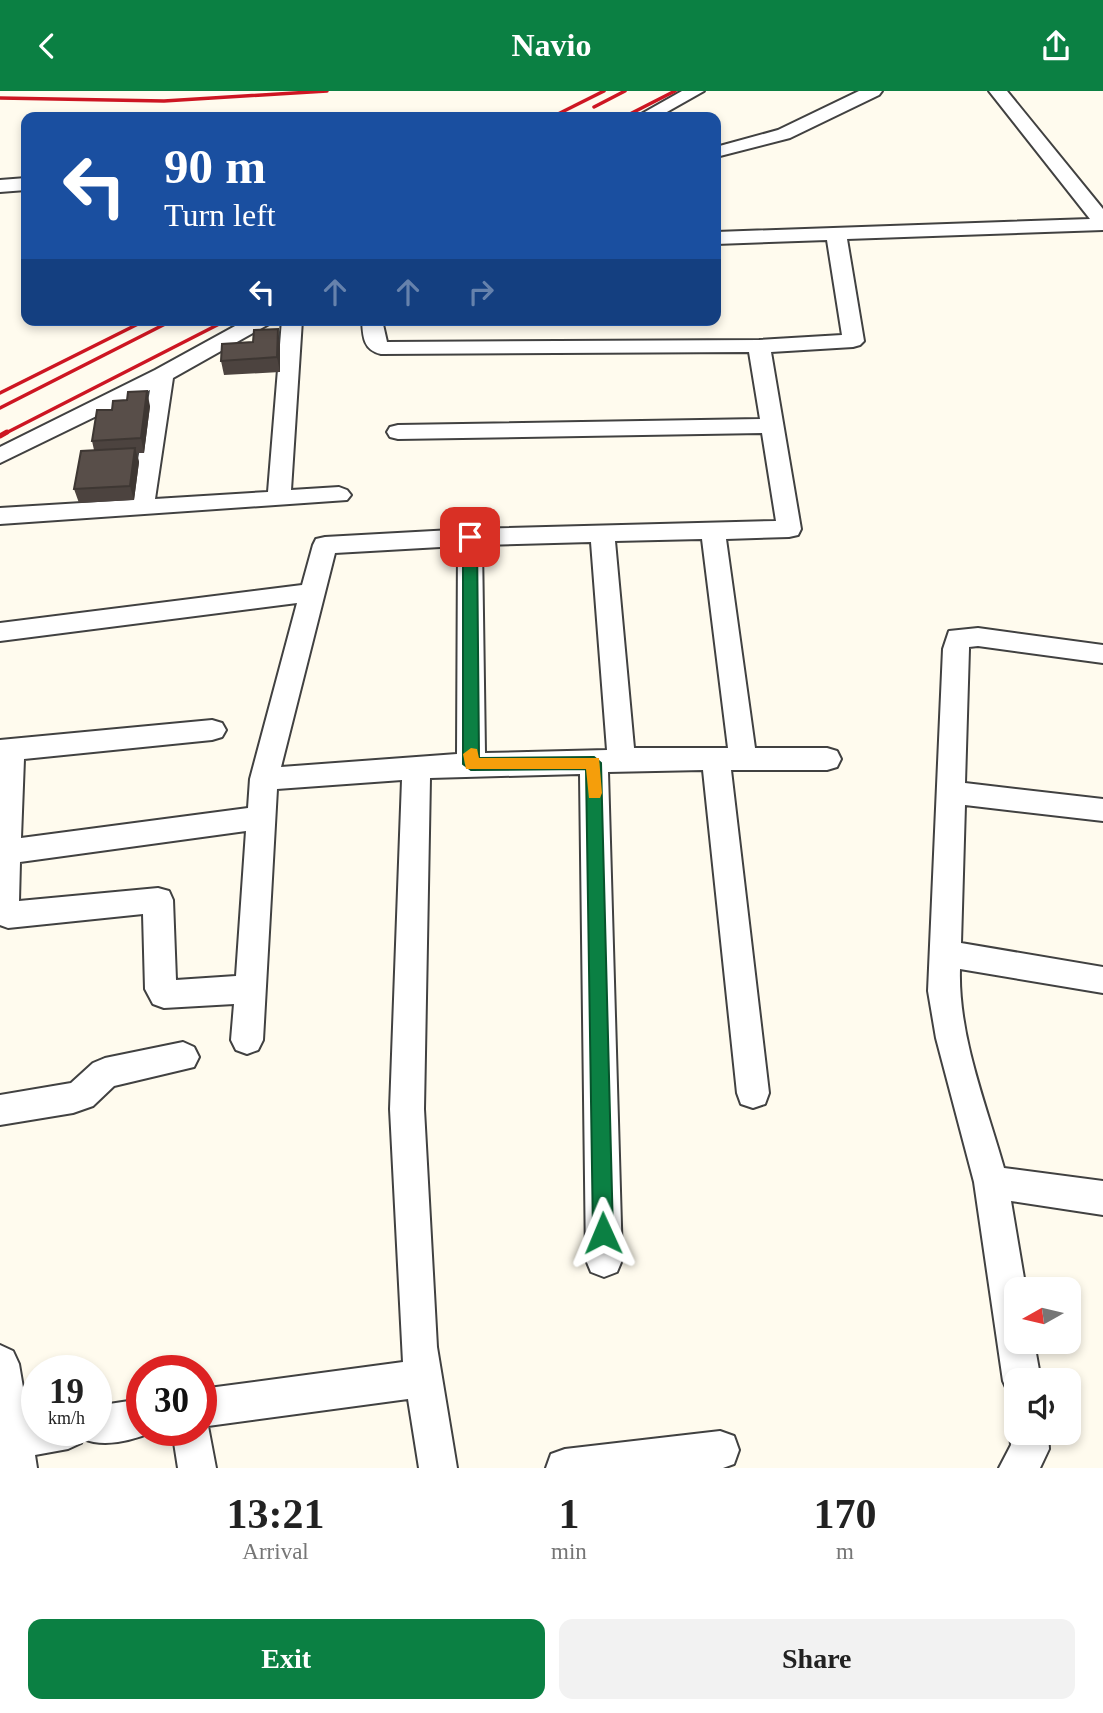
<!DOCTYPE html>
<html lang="en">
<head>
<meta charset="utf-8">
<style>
  body { margin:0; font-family:Georgia,serif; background:#f2f2f2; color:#222; height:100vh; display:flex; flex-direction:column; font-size:26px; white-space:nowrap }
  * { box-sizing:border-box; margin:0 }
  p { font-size:23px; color:#767676 }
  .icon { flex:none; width:38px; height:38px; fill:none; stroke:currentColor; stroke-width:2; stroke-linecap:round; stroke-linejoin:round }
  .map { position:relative; height:1377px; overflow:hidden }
  .side { display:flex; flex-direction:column; background:#fff; flex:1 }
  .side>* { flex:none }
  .guide { position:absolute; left:21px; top:21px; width:700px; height:214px; border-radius:14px; box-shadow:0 4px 10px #0003; background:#1a4fa0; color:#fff; overflow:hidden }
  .needle { width:46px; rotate:262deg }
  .controls { position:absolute; left:1004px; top:1186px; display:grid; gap:14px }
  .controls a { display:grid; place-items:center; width:77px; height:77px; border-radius:14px; background:#fff; box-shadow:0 4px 10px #0003; font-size:35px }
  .speed { position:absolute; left:21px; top:1264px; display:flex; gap:14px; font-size:35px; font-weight:700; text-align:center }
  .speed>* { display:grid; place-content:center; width:91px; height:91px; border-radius:50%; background:#fff; box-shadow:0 4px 10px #0003; line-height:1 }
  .speed small { font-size:18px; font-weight:400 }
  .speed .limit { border:10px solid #d22; background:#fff; color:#111 }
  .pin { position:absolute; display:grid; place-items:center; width:60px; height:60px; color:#fff; margin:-30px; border-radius:14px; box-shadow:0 4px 10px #0006 }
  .me { position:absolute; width:77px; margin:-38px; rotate:359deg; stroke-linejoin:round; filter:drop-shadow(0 0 5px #0008) }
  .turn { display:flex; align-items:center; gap:24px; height:147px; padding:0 28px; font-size:32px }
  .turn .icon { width:91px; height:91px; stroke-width:2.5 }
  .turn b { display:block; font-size:49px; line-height:60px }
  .lanes { display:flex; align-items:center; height:66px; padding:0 28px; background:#0003; justify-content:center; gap:35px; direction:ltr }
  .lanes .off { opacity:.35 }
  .eta { display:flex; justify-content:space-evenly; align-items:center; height:119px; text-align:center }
  .eta b { font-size:42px; font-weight:700; line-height:49px }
  .cta { display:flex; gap:14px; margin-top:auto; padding:14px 28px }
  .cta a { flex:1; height:80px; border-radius:14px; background:#0b8043; color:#fff; font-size:28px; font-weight:700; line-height:80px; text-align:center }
  .cta a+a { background:#f2f2f2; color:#222 }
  header { display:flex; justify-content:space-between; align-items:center; height:91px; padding:0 28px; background:#0b8043; color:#fff; font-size:32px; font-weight:700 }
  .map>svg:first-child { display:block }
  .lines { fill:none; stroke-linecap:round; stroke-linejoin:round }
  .minor-casing { stroke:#414141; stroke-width:4 }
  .minor { fill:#fff; fill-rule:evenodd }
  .rail-far1 { stroke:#cd1622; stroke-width:3.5 }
  .rail { stroke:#cd1622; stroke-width:5 }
  .wall { fill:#4c433f }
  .shaded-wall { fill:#3e3733 }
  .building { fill:#584e49; stroke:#3e3733; stroke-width:2 }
  .route { fill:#0b8043; stroke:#07532c; stroke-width:2 }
  .slow { fill:#f59e0b }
</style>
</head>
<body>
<header><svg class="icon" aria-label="back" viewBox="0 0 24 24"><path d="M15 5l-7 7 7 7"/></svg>Navio<svg class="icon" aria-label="share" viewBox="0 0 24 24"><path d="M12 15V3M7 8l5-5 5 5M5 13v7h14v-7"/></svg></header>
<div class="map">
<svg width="1103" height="1377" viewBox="0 0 1103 1377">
  <rect width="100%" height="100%" fill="#fffbee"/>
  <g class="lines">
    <defs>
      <g id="minor">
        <polygon points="682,0 704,0 658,26 636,26"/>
        <polygon points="859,0 882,0 879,4 790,47 716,66 716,56 778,39"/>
        <path d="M989 0H1007L1103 118V139L847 148 864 250 860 254 853 256 771 261 801 438 798 444 789 446 726 448 755 657H827L837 660 841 668 837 676 827 679H731L769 1002 765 1013 753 1017 741 1013 737 1002 703 679 608 681 622 1169 617 1181 604 1186 591 1181 586 1169 580 683 430 687 424 1018 437 1256 457 1377H419L408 1308 208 1335 216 1377H178L172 1339H201V1298L403 1271 390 1018 402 689 277 698 263 949 258 959 247 963 236 959 231 949 234 913 164 917 153 913 145 898 143 823 8 837 0 834V649L212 629 222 632 226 639 222 646 212 649 24 668 21 747 248 717 250 688 297 512 0 550V532L302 494 313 454 316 448 325 446 470 438 776 430 762 342 398 348 390 346 387 341 390 336 398 334 760 328 749 261 381 263C363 259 363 245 362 229H382L387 251 759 249 842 244 827 149 716 153V141L1090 128ZM702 448 728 657H634L615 450ZM591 451 607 659 485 662 482 454ZM458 455 457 663 281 676 335 462ZM246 740 236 885 176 889 173 809 169 800 158 797 19 810 20 771Z"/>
        <polygon points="26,87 26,99 0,101 0,89"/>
        <polygon points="246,229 272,229 269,233 173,287 155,408 268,401 282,229 302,229 291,399 339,396 347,399 351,404 347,409 0,433 0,417 131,409 150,299 0,372 0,356 155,279"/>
        <path d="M978 537 1103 554V572L978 555 969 556V558L965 692 1103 708V730L965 714 961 852 1103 876V902L960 878C958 945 986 1013 1004 1077L1103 1090V1124L1011 1110 1026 1199H1017V1251H1034L1041 1290H1017V1307L1009 1303 1003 1290 974 1091 936 947 928 900 943 558 949 540Z"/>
        <polygon points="183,951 194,956 199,966 194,976 114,995 93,1015 73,1022 0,1034 0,1004 71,992 93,972 105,967"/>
        <path d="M0 1254 13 1260 19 1273 28 1326 37 1325V1339H96V1315L142 1308V1339L155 1340C134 1349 105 1357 83 1348L81 1352 68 1358 35 1364 37 1377H0Z"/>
        <polygon points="1015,1328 1017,1342 1048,1342 1049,1358 1040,1377 999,1377 1011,1354 1010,1342"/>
        <polygon points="720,1340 734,1345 739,1359 734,1373 723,1377 546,1377 551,1363 565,1358"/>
      </g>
    </defs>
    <use href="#minor" class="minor-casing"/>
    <use href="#minor" class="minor"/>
    <g class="rail-far1">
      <polyline points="0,7 164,10 327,0"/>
      <polyline points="594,16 625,0"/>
      <polyline points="552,26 604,0"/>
      <polyline points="624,26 675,0"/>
      <polyline points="0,302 146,229"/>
      <polyline points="0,317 173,229"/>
      <polyline points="4,343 227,229"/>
    </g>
    <polyline class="rail" points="0,345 7,341"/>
  </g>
  <g class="wall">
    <polygon points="280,253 280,281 224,284 221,270"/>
    <polygon points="150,315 144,362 137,362 139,371 134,409 79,412 74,398 94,359 92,350 112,319"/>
  </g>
  <g class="shaded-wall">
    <polygon points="278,238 280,253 280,281 277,266"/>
    <polygon points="147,300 150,315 144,362 141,347"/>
    <polygon points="135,357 139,371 134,409 130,395"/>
  </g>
  <g class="building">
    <polygon points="278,238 277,266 221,270 222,253 253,251 254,239"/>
    <polygon points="147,300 141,347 92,350 97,319 112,319 113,310 127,309 128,301"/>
    <polygon points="135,357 130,395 74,398 81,360"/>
  </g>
  <polygon class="route" points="470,442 477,446 479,667 594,666 601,672 613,1142 610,1149 603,1151 596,1149 593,1142 586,678 471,679 463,673 463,446"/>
  <polygon class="slow" points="471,657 477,658 479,667 599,667 602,702 600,707 589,707 586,678 466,678 463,663"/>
</svg>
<div class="controls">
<a><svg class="needle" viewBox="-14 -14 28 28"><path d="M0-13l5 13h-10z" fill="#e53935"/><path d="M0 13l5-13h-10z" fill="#767676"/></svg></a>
<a><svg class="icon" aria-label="sound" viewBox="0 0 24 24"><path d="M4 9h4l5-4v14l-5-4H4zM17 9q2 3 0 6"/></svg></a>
</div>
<div class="speed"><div>19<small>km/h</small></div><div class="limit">30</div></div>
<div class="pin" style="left:470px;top:446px;background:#d93025"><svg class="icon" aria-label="arrive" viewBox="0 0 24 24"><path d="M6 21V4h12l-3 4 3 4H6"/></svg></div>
<svg class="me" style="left:603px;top:1142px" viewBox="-20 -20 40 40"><path d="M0-17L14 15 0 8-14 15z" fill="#0b8043" stroke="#fff" stroke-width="4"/></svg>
<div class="guide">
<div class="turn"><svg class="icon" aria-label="left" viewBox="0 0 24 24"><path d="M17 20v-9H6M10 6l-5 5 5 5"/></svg><div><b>90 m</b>Turn left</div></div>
<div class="lanes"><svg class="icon" aria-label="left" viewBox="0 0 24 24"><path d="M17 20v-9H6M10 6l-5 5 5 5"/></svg><svg class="icon off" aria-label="ahead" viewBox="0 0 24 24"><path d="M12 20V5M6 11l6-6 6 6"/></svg><svg class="icon off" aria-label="ahead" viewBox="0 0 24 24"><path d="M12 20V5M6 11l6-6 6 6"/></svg><svg class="icon off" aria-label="right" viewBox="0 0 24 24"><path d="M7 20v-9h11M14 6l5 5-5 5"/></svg></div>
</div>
</div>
<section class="side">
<div class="eta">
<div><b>13:21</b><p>Arrival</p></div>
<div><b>1</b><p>min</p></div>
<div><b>170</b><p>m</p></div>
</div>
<div class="cta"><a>Exit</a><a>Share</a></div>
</section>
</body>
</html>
